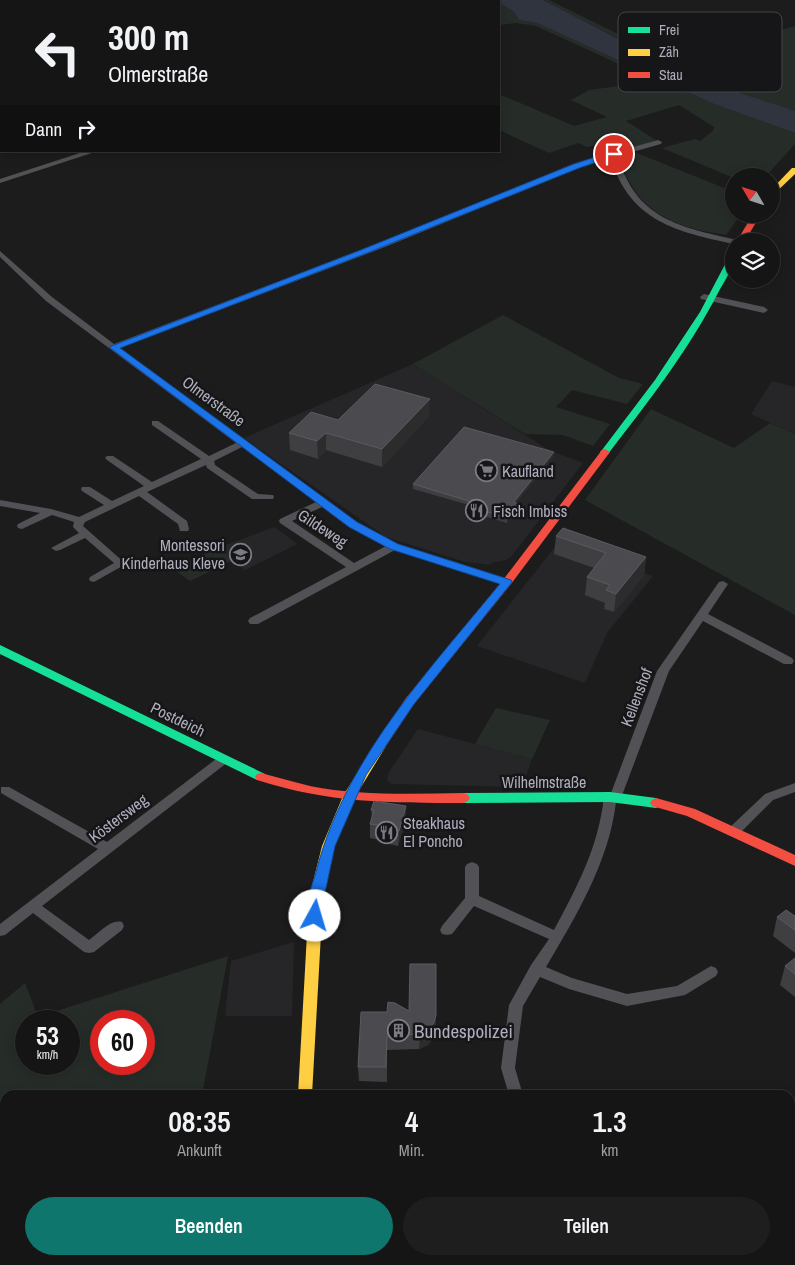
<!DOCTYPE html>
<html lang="de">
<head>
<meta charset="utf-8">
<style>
  body { margin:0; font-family:"Archivo Narrow",sans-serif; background:#1e1e1e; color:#f1f3f6; height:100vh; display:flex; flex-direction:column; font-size:19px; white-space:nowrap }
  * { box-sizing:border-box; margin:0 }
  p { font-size:16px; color:#9d9fa0 }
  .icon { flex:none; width:28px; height:28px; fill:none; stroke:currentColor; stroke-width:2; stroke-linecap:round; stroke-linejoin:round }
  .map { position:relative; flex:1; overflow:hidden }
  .panel { position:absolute; left:0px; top:1090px; width:795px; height:175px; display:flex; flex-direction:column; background:#151515; border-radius:15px 15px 0 0; box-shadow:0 2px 12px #0003,0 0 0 1px #343434 }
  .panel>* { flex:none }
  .guide { position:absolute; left:0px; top:0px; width:500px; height:152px; box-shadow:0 2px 12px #0003,0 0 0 1px #343434; background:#151515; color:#f1f3f6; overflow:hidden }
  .needle { width:32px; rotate:309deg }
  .fabs { position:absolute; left:725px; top:168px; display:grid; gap:10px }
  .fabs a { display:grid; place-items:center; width:55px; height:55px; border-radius:50%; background:#151515; box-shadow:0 2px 12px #0003,0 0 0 1px #343434; font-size:25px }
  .speed { position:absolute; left:15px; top:1010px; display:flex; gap:10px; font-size:25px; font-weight:700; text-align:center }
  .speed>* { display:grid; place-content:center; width:65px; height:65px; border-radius:50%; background:#151515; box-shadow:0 2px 12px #0003,0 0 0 1px #343434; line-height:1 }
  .speed small { font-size:12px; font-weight:400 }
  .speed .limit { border:8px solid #d22; background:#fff; color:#111 }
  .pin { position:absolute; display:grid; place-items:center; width:42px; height:42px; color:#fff; margin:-21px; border:2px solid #fff; border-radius:50%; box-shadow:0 1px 5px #0007 }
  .me { position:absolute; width:55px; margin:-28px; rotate:6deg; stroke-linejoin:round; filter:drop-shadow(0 0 4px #0008) }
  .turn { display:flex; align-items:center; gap:18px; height:105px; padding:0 25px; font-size:22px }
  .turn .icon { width:65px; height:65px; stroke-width:2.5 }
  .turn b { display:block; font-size:35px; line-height:42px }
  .then { display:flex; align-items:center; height:48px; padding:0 25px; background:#0003; gap:10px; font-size:19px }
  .eta { display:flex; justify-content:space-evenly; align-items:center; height:85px; text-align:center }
  .eta b { font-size:30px; font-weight:600; line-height:35px }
  .cta { display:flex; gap:10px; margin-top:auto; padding:10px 25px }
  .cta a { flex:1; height:58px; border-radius:30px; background:#0f766e; color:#fff; font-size:20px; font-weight:600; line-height:58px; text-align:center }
  .cta a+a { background:#1e1e1e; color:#f1f3f6 }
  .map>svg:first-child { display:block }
  .built { fill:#262628 }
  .green { fill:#262d28; fill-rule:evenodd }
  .water { fill:#2f343e }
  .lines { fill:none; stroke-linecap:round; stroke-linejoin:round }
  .street { fill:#525256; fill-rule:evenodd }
  .fast { fill:#16e098; fill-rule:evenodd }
  .slow { fill:#ffcf43; fill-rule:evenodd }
  .jam { fill:#f24e42; fill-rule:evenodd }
  .wall { fill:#3f3e41 }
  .shaded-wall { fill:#2c2c2d }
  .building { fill:#4b4a4e; stroke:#5b5a60 }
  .route { fill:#1a73e8; stroke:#114b97 }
  .labels { text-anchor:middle; stroke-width:5; stroke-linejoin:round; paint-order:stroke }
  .street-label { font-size:16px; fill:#aeaebc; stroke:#161618 }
  .poi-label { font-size:16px; fill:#aeaebc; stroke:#161618; text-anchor:start }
  .near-poi-label { font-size:19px; fill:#aeaebc; stroke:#161618; text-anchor:start }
  .key { fill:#161618; stroke:#444449; stroke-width:1 }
  .key-label { font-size:14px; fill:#aeaebc }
</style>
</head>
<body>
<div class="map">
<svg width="795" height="1265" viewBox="0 0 795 1265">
  <rect width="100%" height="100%" fill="#1c1c1c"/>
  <g class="built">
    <polygon points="413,364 549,450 583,463 511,557 506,560 491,563 491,565 465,562 386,537 244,438"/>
    <polygon points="772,381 795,387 795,434 751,414"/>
    <polygon points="275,527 297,544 245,570 233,560 190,581 173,569 217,548"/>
    <polygon points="558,543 653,576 607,633 585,683 477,646"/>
    <polygon points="418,729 532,759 522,787 392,784 387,780 389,772"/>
    <polygon points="294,942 292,1016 225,1016 231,961"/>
  </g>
  <g class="green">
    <path d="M543 0H549L675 62 795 26V111C768 105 742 93 716 83 657 58 600 30 543 0Z"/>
    <path d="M499 3 514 12 519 20 537 23 714 104 795 133V144L766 176 734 178 662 148 695 139 700 141 713 131 714 127 679 105 626 121 656 140C646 144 631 151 621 147L609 151 597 145 587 147 578 143 549 153 499 130V94L574 126 607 117 571 100 589 90 656 81 536 26 516 23 499 25Z"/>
    <path d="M632 151 734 192V214H741L726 235C687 229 651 220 630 183 626 175 621 167 622 157L625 153Z"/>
    <polygon points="503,315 619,378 643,384 627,404 572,390 556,407 610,424 593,446 563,435 525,434 413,364"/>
    <polygon points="651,409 734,448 770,423 795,434 795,615 585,500"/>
    <polygon points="217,548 233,560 190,581 173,569"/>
    <polygon points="496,708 550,720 532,759 475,744"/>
    <path d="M228 956 202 1095H5V1260H185V1265H0V1004L25 983 38 1017ZM26 1021H69V1064H26ZM101 1021H144V1064H101Z"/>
  </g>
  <polygon class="water" points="491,0 543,0 632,46 682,69 743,94 795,111 795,133 714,104 537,23 519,20 514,12 499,3 499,1"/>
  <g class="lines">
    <g class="street">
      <rect x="0" y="43" width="1" height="4"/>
      <path d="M658 140 662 142 661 144 618 156C636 220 681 227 737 240L734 241V244C677 232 629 221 611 158L579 168 385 247 120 348 357 523 398 544 511 580 512 582 511 584H503L395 550 258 624H250L248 621 250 618 346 567 280 523 279 521 280 519 316 502 242 447 214 461 215 465 258 494 273 495 274 497 273 499H252L207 468 206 465 147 492 187 521 189 529 188 531H180L178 524 139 496 85 522 83 526 126 564 94 582 90 581 89 579 90 577 114 563 85 538 60 550 56 551 51 548 79 533 73 527 74 522 52 515 22 529 18 528 17 526 18 524 40 513 0 506V500L51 509 79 517 104 505 82 491 81 489 82 487H90L112 501 144 486 107 460 105 458 107 456H113L152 482 201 459 152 425V421H158L209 456 236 443 46 301 0 257V251L52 297 114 344 379 243 573 164ZM322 507 349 527 386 546 354 563 292 521Z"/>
      <polygon points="86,151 98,151 0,183 0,179"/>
      <polygon points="704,294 764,307 768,310 764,313 701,299 700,297"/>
      <path d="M723 581 728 584 708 614 792 658 794 661 792 664H784L703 621 669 671 621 798 619 801 616 802C609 862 576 916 546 967L572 978 627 994 677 986 711 966 716 968 718 972 716 976 685 995 627 1006 569 989 540 977 523 1006 515 1068 523 1095H509L501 1068 509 1005 531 965 549 939 474 906 452 934 447 935 442 934 440 930 442 926 465 898V867L467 864 472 862 477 864 479 867V896L554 930C578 885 598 848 604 797L606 794 611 793 657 671 719 582Z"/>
      <path d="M224 755 228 756 230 759 228 762 42 906 89 940C98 934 110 919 122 922L124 926 122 930 94 952 89 953 84 952 33 913 5 935 0 936V924L98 849 1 793V787H9L107 842 220 756Z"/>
      <polygon points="795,783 795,792 773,800 738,835 728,835 727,832 728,829 765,794"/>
      <polygon points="556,1260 572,1260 574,1265 558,1265"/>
    </g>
    <g class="fast">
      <path d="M731 253H734C734 267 726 279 719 291 689 350 648 402 608 454H602L600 452 602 450 655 380 700 312Z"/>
      <polygon points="0,645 265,774 267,777 265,780 257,780 0,654"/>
      <polygon points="610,792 656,798 660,800 662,803 660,806 656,808 610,802 464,803 460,801 458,798 460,795 464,793"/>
    </g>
    <g class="slow">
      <polygon points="792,168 795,168 795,174 771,197 771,190"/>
      <polygon points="380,742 384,743 386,746 355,797 334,846 323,898 312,1095 298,1095 309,898 322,846 343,796 376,743"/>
      <rect x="291" y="1260" width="16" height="5"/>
    </g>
    <g class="jam">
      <polygon points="753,214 761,214 745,241 737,241"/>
      <polygon points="605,449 610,452 511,584 414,704 384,749 376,749 374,746 406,698 503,580 602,450"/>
      <path d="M261 773C277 777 293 782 310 786 360 796 413 794 464 793L468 795 470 798 468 801 464 803C390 803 328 803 257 780L255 777 257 774Z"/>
      <polygon points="656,798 695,809 795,855 795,866 687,816 652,806 650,803 652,800"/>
    </g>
  </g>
  <g class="wall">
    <polygon points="429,416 382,467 326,450 318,459 290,450 289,433 338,420"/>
    <polygon points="553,457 516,503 519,508 507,523 468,511 469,505 413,489 413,484"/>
    <polygon points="556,536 646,557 644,575 614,612 604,609 605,603 585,595 587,577 594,568 554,554"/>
    <polygon points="406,806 406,821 398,846 389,844 389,842 370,838 370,824 372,818 371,810"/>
    <polygon points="795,916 795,953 773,936 777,917"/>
    <polygon points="795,958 795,997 780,985 785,966"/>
    <polygon points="409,1011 436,1030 433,1038 428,1045 419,1049 387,1050 387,1082 359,1081 358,1067 387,1012"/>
  </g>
  <g class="shaded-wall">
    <polygon points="777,254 775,262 771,272 771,267"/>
    <polygon points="430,399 429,416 382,467 382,449"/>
    <polygon points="326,433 326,450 318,459 317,441"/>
    <polygon points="554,452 553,457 513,507 514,502"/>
    <polygon points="519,504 519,508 507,523 507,518"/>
    <polygon points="646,557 644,575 614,612 616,594"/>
    <polygon points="406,806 406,821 398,846 399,831"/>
    <polygon points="436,1015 436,1030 433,1038 428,1045 419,1049 420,1034"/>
  </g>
  <g class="building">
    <polygon points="771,253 777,254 771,267"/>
    <polygon points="375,384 430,399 382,449 326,433 317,441 289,433 311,412 338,420"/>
    <polygon points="464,427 554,452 514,502 519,504 507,518 468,506 472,502 413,484"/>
    <polygon points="563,528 646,557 616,594 606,590 610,585 587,577 606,553 556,536"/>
    <polygon points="374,801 406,806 399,831 389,830 390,827 370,824 374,810 371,810"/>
    <polygon points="786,910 795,916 795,930 777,917"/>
    <polygon points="795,958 795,974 785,966"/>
    <polygon points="410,964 436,964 436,1015 434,1023 428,1030 420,1034 387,1036 386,1067 358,1067 361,1012 387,1012 388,1002 395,1003 409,1011"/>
  </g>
  <path class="route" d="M614 151 617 152V155L579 168 367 253 120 348 357 522 398 544 511 580 512 582 414 704 366 775 335 846 319 920 315 922 310 920C303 908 311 888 315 876 343 761 427 673 500 584L390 549 349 527 109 347 361 250 574 164Z"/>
  <defs>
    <symbol id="supermarket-ring" viewBox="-11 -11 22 22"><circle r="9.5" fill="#161618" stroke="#7b7b84" stroke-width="1.5"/><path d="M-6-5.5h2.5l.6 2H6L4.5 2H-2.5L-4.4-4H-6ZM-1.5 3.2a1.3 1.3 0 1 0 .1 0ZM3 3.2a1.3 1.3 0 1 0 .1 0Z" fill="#7b7b84"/></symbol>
    <symbol id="restaurant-ring" viewBox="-11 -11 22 22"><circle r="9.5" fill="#161618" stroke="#7b7b84" stroke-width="1.5"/><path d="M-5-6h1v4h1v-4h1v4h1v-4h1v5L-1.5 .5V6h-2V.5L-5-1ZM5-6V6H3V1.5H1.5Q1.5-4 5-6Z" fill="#7b7b84"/></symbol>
    <symbol id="school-ring" viewBox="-11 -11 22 22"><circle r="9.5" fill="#161618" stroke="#7b7b84" stroke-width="1.5"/><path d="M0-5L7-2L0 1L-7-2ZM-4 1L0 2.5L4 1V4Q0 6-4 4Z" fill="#7b7b84"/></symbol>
    <symbol id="building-ring" viewBox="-11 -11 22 22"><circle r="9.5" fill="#161618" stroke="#7b7b84" stroke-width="1.5"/><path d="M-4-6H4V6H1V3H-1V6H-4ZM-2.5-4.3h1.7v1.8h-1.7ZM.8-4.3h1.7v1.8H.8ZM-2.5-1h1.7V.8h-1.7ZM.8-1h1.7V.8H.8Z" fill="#7b7b84"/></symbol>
  </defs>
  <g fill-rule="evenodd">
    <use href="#supermarket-ring" x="474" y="458" width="25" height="25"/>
    <use href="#restaurant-ring" x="464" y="498" width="25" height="25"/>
    <use href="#school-ring" x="228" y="542" width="25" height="25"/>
    <use href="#restaurant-ring" x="374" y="820" width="25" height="25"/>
    <use href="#building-ring" x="386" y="1018" width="25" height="25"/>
  </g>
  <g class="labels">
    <g class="street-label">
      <text transform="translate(214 401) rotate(36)" y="6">Olmerstraße</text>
      <text transform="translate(323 528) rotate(33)" y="6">Gildeweg</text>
      <text transform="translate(636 697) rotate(-69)" y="6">Kellenshof</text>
      <text transform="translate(178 719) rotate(26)" y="6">Postdeich</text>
      <text x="544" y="788">Wilhelmstraße</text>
      <text transform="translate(118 818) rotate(-37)" y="6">Köstersweg</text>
    </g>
    <g class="poi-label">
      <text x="502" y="477">Kaufland</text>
      <text x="493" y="517">Fisch Imbiss</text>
      <text x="225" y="551" text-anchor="end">Montessori<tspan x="225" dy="18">Kinderhaus Kleve</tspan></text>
      <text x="403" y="829">Steakhaus<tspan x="403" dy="18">El Poncho</tspan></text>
    </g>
    <g class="near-poi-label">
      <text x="414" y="1038">Bundespolizei</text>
    </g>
  </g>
  <rect x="618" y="12" width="164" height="80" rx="8" class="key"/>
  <rect x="628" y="27" width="22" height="6" fill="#16e098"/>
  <rect x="628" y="49" width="22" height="7" fill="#ffcf43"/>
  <rect x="628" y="72" width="22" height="6" fill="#f24e42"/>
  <g class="key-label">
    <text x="659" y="35">Frei</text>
    <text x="659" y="57">Zäh</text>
    <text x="659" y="80">Stau</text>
  </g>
</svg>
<div class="fabs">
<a><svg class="needle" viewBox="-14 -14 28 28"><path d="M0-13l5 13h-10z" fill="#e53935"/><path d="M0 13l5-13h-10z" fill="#9d9fa0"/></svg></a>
<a><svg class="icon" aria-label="layers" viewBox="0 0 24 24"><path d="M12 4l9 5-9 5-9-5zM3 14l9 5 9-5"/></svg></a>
</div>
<div class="speed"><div>53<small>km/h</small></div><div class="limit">60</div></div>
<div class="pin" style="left:614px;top:154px;background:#d93025"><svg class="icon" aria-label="arrive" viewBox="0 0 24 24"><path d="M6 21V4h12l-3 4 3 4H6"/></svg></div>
<svg class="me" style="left:315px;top:916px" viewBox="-20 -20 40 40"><circle r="19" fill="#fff"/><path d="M0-13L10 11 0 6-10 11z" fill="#1a73e8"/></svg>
<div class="guide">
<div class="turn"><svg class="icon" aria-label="left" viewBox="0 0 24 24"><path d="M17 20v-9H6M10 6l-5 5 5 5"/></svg><div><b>300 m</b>Olmerstraße</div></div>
<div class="then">Dann<svg class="icon" aria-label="right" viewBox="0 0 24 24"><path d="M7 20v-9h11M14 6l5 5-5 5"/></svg></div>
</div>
<section class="panel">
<div class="eta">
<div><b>08:35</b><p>Ankunft</p></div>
<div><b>4</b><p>Min.</p></div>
<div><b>1.3</b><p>km</p></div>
</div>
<div class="cta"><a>Beenden</a><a>Teilen</a></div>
</section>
</div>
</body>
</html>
